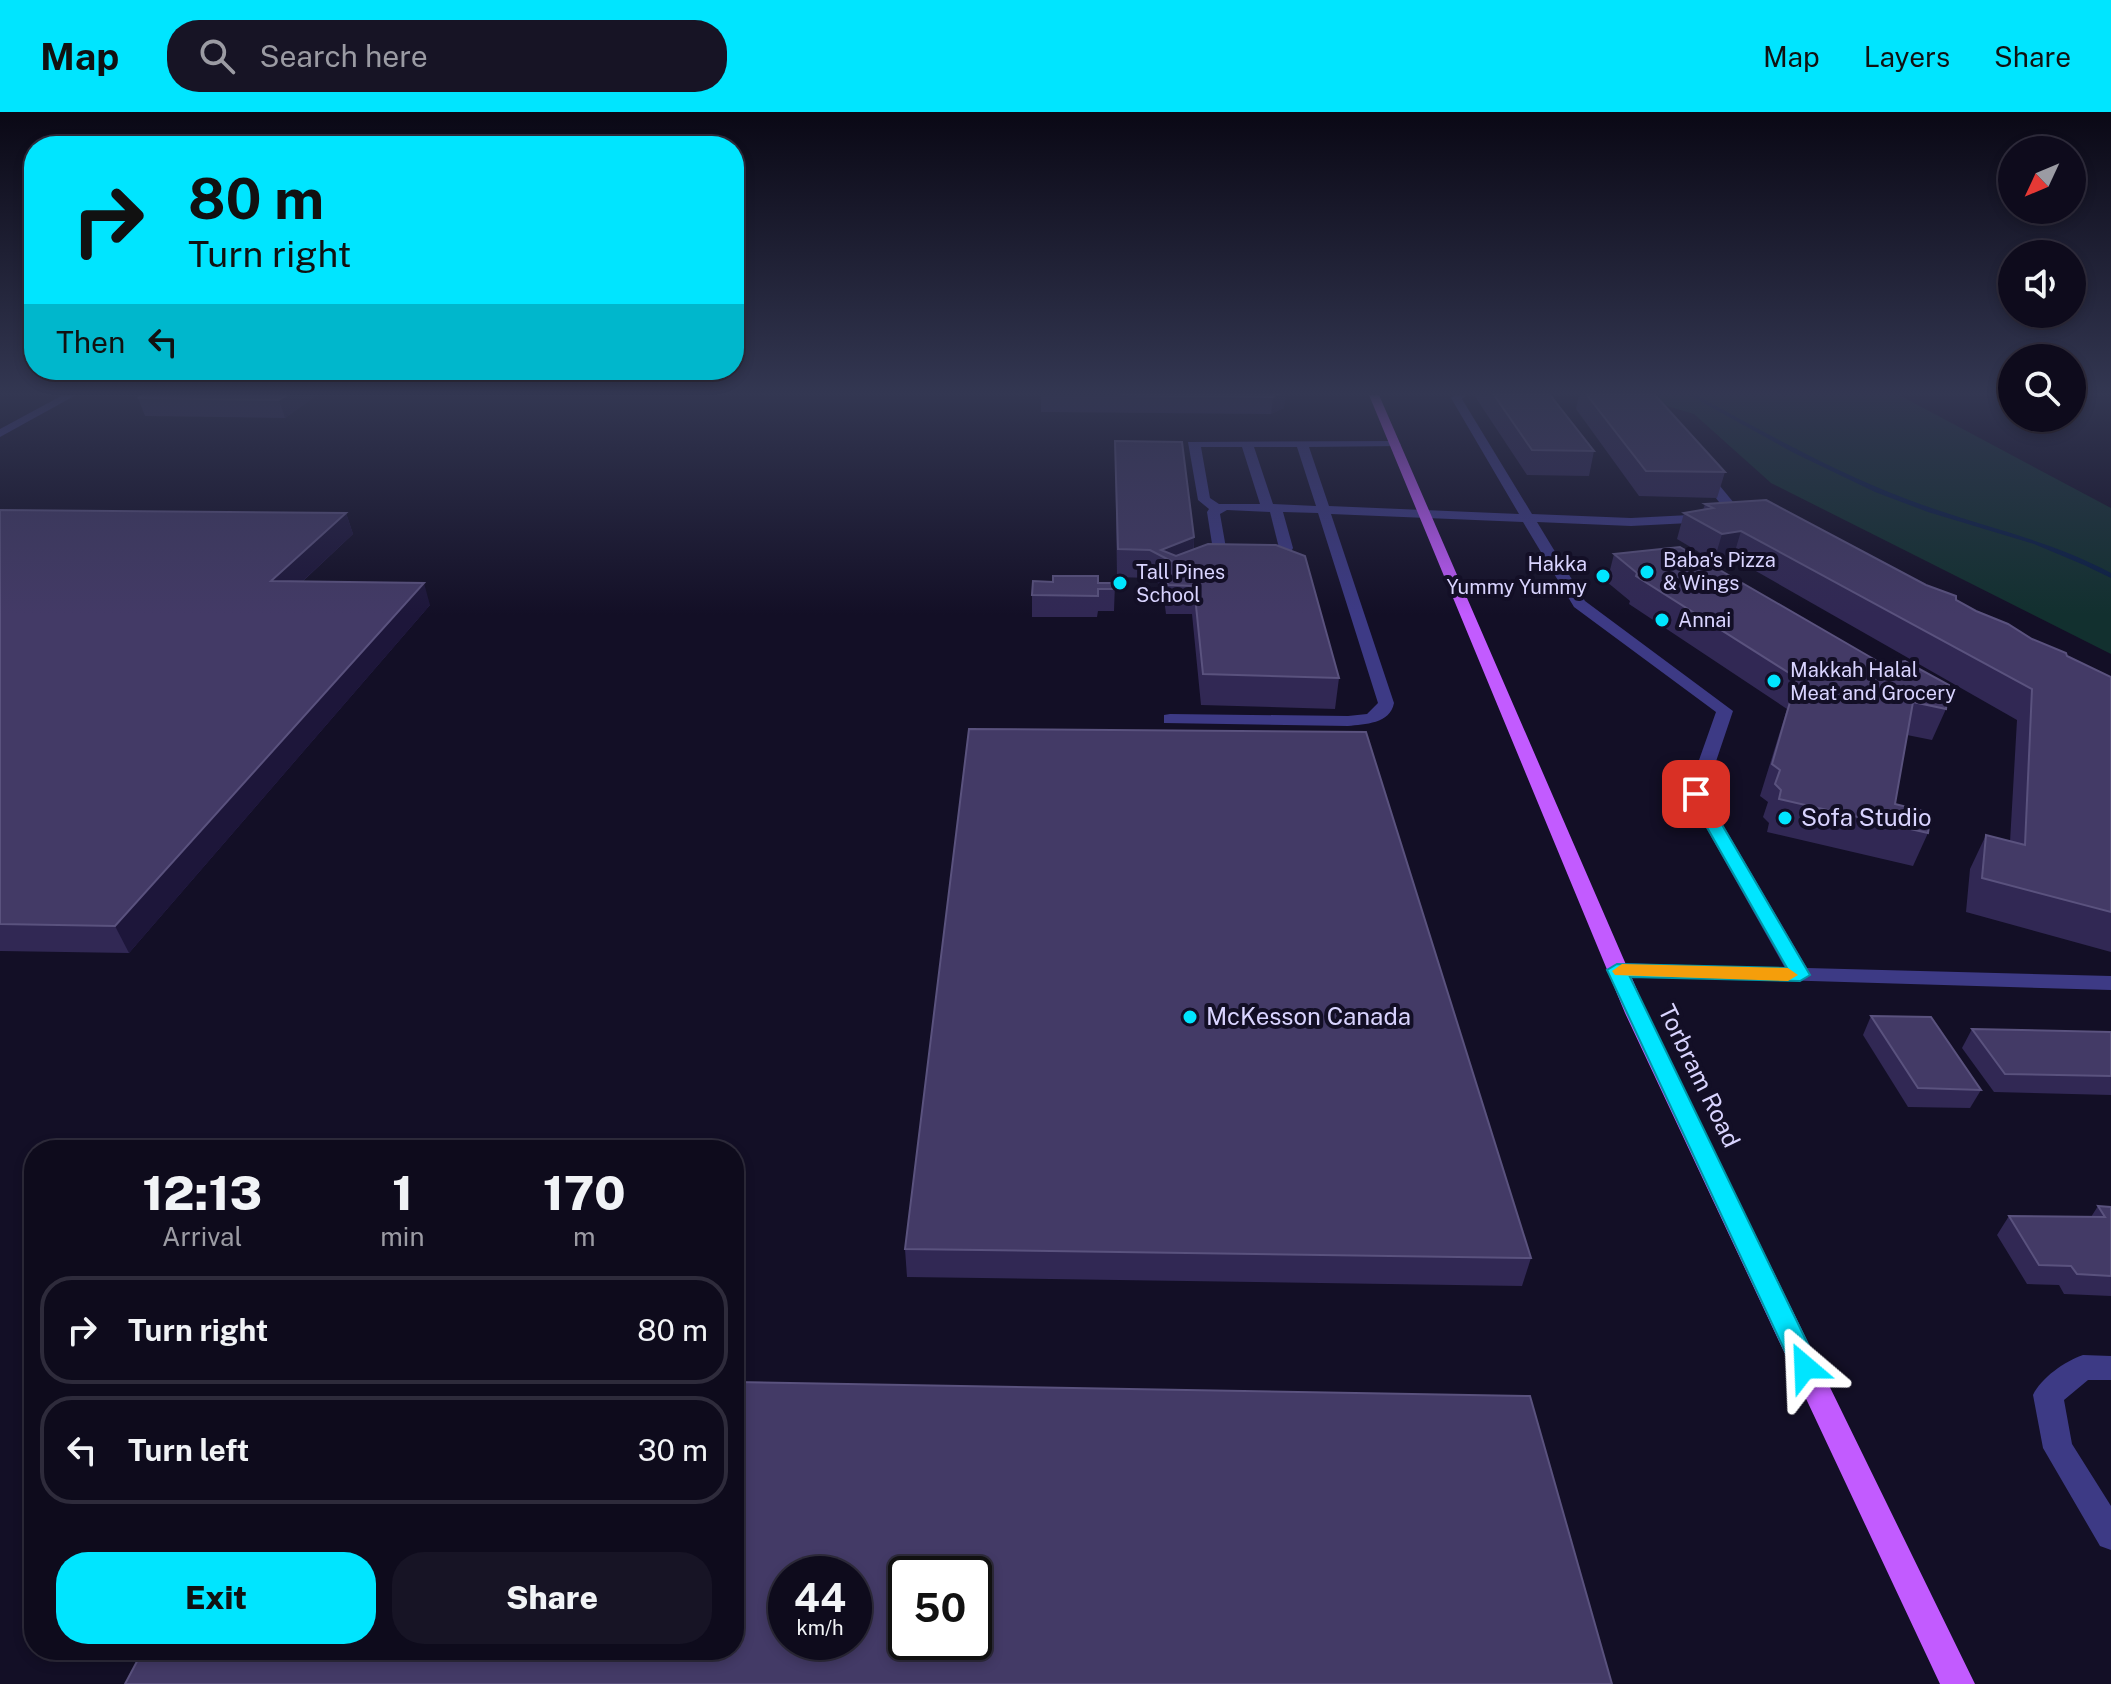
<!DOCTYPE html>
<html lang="en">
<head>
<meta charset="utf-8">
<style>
  body { margin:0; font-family:"Public Sans",sans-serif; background:#171425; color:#f1f3f6; height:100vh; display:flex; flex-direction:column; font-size:30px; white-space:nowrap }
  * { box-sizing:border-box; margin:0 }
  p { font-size:26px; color:#9b9ba3 }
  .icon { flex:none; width:44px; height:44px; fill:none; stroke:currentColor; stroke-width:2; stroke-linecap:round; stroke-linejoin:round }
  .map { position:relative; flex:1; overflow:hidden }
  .details { position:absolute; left:24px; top:1028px; width:720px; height:520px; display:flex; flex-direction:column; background:#0e0b1c; border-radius:32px; box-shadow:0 4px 12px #0003,0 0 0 2px #2e2b3b }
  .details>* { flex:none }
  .hud { position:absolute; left:24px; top:24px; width:720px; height:244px; border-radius:32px; box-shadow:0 4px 12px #0003,0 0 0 2px #2e2b3b; background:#00e5ff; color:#111; overflow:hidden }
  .needle { width:52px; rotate:226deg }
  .controls { position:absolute; left:1998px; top:24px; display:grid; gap:16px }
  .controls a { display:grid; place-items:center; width:88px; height:88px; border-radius:50%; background:#0e0b1c; box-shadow:0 4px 12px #0003,0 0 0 2px #2e2b3b; font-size:40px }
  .speed { position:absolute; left:768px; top:1444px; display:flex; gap:16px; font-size:40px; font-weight:700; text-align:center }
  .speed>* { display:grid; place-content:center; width:104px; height:104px; border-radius:50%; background:#0e0b1c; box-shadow:0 4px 12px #0003,0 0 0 2px #2e2b3b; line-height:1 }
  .speed small { font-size:20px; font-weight:400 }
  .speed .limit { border:4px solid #111; border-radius:12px; background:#fff; color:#111 }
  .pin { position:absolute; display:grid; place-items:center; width:68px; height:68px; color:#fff; margin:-34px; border-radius:16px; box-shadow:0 4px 12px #0006 }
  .me { position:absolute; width:88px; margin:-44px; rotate:334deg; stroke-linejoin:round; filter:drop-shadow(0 0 6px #0008) }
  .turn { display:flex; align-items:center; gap:28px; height:168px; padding:0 32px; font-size:36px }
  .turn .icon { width:104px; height:104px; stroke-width:2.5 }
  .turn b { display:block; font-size:56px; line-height:68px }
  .then { display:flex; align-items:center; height:76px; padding:0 32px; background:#0003; gap:16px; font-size:30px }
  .eta { display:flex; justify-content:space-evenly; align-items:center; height:136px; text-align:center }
  .eta b { font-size:48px; font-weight:800; line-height:56px }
  .button { display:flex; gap:16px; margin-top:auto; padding:16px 32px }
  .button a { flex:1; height:92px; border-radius:32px; background:#00e5ff; color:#111; font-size:32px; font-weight:800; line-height:92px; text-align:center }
  .button a+a { background:#171425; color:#f1f3f6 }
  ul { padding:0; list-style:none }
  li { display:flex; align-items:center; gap:24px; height:108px; margin:0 16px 12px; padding:0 16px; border:4px solid #2e2b3b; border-radius:32px }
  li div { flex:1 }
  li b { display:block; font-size:30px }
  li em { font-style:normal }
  header { display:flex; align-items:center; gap:48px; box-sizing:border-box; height:112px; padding:0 40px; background:#00e5ff; color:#111 }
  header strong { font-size:38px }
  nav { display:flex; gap:44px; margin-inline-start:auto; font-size:28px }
  .search { width:560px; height:72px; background:#171425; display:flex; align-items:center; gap:20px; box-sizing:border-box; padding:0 28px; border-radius:32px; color:#9b9ba3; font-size:30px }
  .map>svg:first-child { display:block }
  .green { fill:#12302f }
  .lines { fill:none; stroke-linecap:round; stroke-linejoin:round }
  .stream { fill:#0a1f44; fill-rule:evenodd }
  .minor { fill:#3d3a85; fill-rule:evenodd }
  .major { fill:#c25bff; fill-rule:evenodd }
  .wall { fill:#312854 }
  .shaded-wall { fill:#1d163a }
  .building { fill:#433a66; stroke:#5a527e; stroke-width:2; fill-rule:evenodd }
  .route { fill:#00e5ff; stroke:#0095a6; stroke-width:2 }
  .slow { fill:#f59e0b }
  .poi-dot { fill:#00e5ff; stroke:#130f26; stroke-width:3 }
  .labels { text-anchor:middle; stroke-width:8; stroke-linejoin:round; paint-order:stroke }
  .far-poi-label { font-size:20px; fill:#d9d4ff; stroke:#130f26; text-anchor:start }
  .poi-label { font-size:24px; fill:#d9d4ff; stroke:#130f26; text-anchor:start }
  .street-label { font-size:24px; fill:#d9d4ff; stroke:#130f26 }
</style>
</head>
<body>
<header>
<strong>Map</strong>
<div class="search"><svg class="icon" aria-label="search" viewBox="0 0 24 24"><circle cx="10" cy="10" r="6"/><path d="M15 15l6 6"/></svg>Search here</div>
<nav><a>Map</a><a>Layers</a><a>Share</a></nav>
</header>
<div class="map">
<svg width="2111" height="1572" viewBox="0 0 2111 1572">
  <rect width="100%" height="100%" fill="#130f26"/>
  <polygon class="green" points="1630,283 1899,283 2111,396 2111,542 1771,371 1694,302"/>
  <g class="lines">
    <path class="stream" d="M1689 283H1696C1764 320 1832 359 1904 386 1973 413 2046 426 2111 461V466L2084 453 2034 432 1928 400 1875 380 1794 341Z"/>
    <g class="minor">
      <polygon points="63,283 76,283 0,325 0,317"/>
      <path d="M1454 283H1467L1462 287 1532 402 1631 406 1709 402 1715 406 1709 410 1631 414 1537 410 1585 489 1733 599 1705 682 1807 856 2111 864V878L1609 863 1606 858 1609 853 1617 851 1785 856 1687 682 1716 600 1574 495 1523 410 1331 402 1394 591C1390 612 1365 612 1348 614L1164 611V603L1170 602 1348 604 1367 602 1378 591 1318 401 1283 400 1293 436 1288 446C1265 454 1231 455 1213 438L1207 400 1209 397 1198 388 1188 330 1395 329 1401 332 1399 334 1309 335 1329 394 1519 402 1451 286ZM1201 335H1242L1260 392H1219L1210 386ZM1254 335H1297L1316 394 1273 392ZM1227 398 1270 400 1279 436 1277 440 1251 443 1226 436 1220 402Z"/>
      <polygon points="1698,357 1706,357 1743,402 1743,408 1733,408 1698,363"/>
      <path d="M2083 1243 2111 1244V1268H2088L2064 1288 2072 1332 2111 1394V1438L2100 1434 2043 1336 2033 1283C2041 1266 2065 1249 2083 1243Z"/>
    </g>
    <polygon class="major" points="1369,283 1379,283 1647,901 1975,1572 1940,1572 1625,901"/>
  </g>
  <g class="wall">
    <polygon points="144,283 317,283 285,306 145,304 138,286"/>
    <polygon points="1041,283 1285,283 1284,296 1271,302 1041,300"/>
    <polygon points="1474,283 1551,283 1594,339 1589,364 1527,363"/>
    <polygon points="1579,283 1655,283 1725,360 1717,386 1639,384 1576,297"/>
    <polygon points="1115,329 1194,425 1194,438 1339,566 1335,597 1201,593 1192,502 1166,502 1163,480 1163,474 1149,466 1117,465"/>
    <polygon points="1705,392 1926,473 2032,527 2111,565 2111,840 1966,800 1970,757 1986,723 2010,730 2017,608 1733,446 1714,449 1677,427 1684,401 1703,398"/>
    <polygon points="0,398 346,401 353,422 302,470 430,493 129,841 0,839"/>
    <polygon points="1614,442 1946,597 1932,628 1907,623 1895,692 1928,721 1913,754 1767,720 1769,711 1763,705 1768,690 1760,684 1787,597 1629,492 1630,489 1607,470"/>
    <polygon points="1098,471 1115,471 1114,499 1098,499 1097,505 1032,505 1032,483"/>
    <polygon points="1871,904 1981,978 1970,996 1908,995 1863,923"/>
    <polygon points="1972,917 2111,920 2111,983 1994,980 1962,936"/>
    <polygon points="2098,1094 2111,1095 2111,1184 2064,1182 2059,1173 2027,1172 1997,1123 2009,1104 2091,1105"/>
    <polygon points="905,1137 1531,1146 1522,1174 907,1165"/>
  </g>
  <g class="shaded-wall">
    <polygon points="287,283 317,283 285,306 279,288"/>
    <polygon points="1276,283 1285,283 1284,296 1271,302 1273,285"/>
    <polygon points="346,401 353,422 279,491 271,469"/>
    <polygon points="1741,419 1733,446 1714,449 1722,422"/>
    <polygon points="1194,425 1193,452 1161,438"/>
    <polygon points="424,471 430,493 129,841 115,814"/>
  </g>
  <g class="building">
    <polygon points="144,283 287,283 279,288 138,286"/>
    <polygon points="1120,283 1276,283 1273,285"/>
    <polygon points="1494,283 1550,283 1594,339 1532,338"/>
    <polygon points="1587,283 1655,283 1725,360 1646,359"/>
    <polygon points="1115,329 1182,330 1194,425 1161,438 1176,444 1208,432 1276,433 1305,444 1339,566 1203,562 1194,474 1168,473 1164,452 1171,449 1150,438 1118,437"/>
    <polygon points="1766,388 1926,473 1956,484 1956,488 1976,499 2008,512 2032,527 2066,541 2067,544 2111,565 2111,800 1982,766 1986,723 2025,733 2032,577 1741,419 1722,422 1684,401 1713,396 1705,392"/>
    <polygon points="0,398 346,401 271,469 424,471 115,814 0,812"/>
    <polygon points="1680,435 1884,553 1905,549 1949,573 1946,597 1913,590 1895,692 1931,701 1928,721 1779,687 1781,678 1775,672 1780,658 1772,652 1797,566 1636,464 1637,461 1614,442"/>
    <polygon points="1053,464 1098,464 1098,471 1115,471 1115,477 1098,477 1098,484 1032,483 1033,469 1053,470"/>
    <polygon points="969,617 1366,620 1531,1146 905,1137"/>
    <polygon points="1871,904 1931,905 1981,978 1918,976"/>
    <polygon points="1972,917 2111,920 2111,964 2005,962"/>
    <polygon points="2098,1094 2111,1095 2111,1164 2077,1162 2071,1154 2039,1153 2009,1104 2105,1105"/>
    <path d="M734 1270 1530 1284 1612 1572H125L143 1538H734ZM786 1462H854V1530H786ZM906 1462H974V1530H906Z"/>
  </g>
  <linearGradient id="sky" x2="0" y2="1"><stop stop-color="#0a0815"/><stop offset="0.56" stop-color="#333752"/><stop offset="1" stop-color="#333752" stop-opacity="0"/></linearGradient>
  <rect width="2111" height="503" fill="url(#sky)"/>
  <polygon class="route" points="1696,677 1704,682 1810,863 1800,869 1630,865 1819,1255 1815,1263 1805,1267 1796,1263 1607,858 1617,852 1787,856 1688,682"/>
  <polygon class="slow" points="1622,852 1788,856 1798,863 1788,869 1615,863 1612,859"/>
  <g class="poi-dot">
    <circle cx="1647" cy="460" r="8"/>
    <circle cx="1603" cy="464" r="8"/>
    <circle cx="1120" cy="471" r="8"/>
    <circle cx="1662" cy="508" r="8"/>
    <circle cx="1774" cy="569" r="8"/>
    <circle cx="1785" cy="706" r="8"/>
    <circle cx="1190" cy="905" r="8"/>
  </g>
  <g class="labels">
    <g class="far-poi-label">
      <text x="1663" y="455">Baba's Pizza<tspan x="1663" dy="23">&amp; Wings</tspan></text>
      <text x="1587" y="459" text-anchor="end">Hakka<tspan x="1587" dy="23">Yummy Yummy</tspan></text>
      <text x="1136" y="467">Tall Pines<tspan x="1136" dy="23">School</tspan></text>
      <text x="1678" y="515">Annai</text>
      <text x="1790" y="565">Makkah Halal<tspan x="1790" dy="23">Meat and Grocery</tspan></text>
    </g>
    <g class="poi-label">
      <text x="1801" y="714">Sofa Studio</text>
      <text x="1206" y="913">McKesson Canada</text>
    </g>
    <g class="street-label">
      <text transform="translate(1699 964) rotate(64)" y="8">Torbram Road</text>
    </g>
  </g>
</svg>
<div class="controls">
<a><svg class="needle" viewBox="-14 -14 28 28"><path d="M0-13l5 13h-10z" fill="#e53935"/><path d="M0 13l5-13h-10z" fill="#9b9ba3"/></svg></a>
<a><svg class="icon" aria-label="sound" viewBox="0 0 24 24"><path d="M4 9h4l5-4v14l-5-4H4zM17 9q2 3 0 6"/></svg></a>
<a><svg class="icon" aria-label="search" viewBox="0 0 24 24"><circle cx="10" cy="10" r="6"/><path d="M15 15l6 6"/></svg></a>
</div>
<div class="speed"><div>44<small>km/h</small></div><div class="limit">50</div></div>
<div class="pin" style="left:1696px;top:682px;background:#d93025"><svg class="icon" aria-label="arrive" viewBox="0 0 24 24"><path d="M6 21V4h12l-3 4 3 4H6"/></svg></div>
<svg class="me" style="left:1805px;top:1255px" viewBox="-20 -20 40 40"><path d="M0-17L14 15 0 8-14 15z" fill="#00e5ff" stroke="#fff" stroke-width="4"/></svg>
<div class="hud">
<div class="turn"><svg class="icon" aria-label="right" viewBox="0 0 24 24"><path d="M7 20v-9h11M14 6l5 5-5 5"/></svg><div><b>80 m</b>Turn right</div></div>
<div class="then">Then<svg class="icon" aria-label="left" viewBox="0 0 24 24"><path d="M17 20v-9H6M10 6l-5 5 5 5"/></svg></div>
</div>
<section class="details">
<div class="eta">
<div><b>12:13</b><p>Arrival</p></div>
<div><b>1</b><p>min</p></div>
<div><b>170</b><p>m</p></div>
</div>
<ul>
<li><svg class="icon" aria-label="right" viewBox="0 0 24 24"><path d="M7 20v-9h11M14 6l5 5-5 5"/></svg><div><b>Turn right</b></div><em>80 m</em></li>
<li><svg class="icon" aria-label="left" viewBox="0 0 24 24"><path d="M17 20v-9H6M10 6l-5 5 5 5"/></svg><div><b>Turn left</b></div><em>30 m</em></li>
</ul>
<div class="button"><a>Exit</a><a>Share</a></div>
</section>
</div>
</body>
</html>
